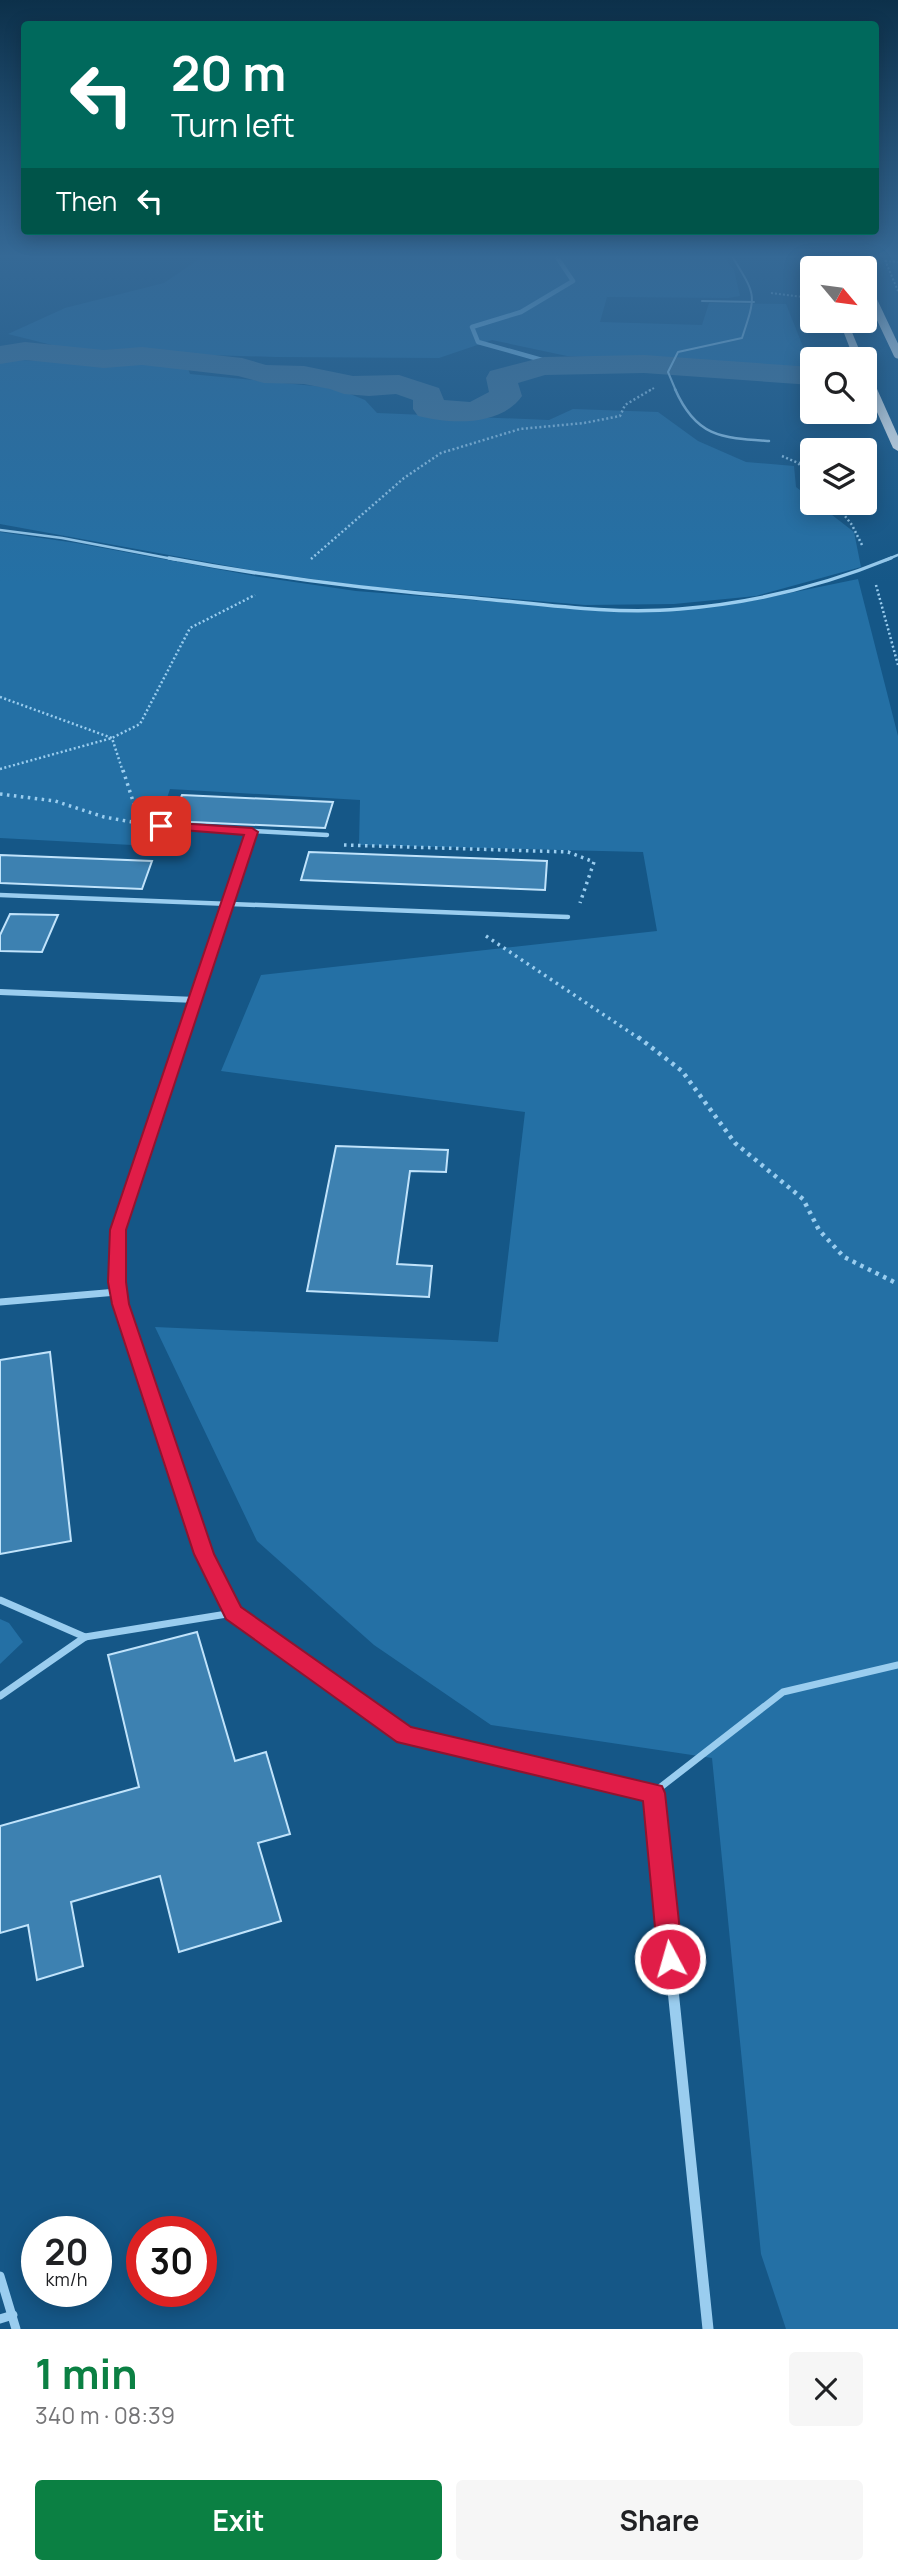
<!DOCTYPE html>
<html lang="en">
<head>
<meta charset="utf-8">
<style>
  body { margin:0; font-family:Manrope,sans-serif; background:#f6f6f6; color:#202124; height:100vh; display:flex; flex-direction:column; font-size:26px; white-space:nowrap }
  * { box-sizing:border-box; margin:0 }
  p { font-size:23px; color:#757577 }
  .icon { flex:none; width:38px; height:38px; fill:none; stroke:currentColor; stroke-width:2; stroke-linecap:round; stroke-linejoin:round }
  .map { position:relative; height:2329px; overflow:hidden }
  .sheet { display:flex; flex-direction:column; background:#fff; flex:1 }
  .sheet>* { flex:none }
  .top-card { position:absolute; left:21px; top:21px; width:858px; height:214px; border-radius:7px; box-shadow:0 4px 18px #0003; background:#00695c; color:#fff; overflow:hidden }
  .needle { width:46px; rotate:119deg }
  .tools { position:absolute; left:800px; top:256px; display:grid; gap:14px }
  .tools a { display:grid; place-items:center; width:77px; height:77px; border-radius:7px; background:#fff; box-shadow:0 4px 18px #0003; font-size:35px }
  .speed { position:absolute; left:21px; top:2216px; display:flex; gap:14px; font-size:35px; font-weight:700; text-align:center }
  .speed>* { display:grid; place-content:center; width:91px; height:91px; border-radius:50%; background:#fff; box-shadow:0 4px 18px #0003; line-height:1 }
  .speed small { font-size:18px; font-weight:400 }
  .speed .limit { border:10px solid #d22; background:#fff; color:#111 }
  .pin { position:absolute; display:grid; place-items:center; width:60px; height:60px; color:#fff; margin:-30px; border-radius:14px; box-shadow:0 4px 10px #0006 }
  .me { position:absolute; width:77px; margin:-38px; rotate:354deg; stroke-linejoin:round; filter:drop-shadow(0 0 5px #0008) }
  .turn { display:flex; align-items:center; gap:24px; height:147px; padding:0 35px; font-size:32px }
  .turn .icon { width:91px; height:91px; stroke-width:2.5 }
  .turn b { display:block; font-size:49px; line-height:60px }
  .then { display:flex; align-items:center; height:66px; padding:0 35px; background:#0003; gap:14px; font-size:26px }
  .round { display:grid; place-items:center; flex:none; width:74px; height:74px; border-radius:7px; background:#f6f6f6 }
  .summary { display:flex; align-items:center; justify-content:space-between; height:119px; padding:0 35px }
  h1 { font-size:42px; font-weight:700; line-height:52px; color:#0b8043 }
  .button { display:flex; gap:14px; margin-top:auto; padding:14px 35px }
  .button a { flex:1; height:80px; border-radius:7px; background:#0b8043; color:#fff; font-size:28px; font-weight:700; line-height:80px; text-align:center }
  .button a+a { background:#f6f6f6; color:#202124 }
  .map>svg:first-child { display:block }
  .green { fill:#2470a5 }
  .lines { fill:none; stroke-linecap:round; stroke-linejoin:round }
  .stream { stroke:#8ccaf2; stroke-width:4.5 }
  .river { fill:#46779b; fill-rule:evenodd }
  .building { fill:#3d81b1; stroke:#c0e3fb; stroke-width:2 }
  .path-far3 { stroke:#9acdef; stroke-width:2; stroke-dasharray:2 2; stroke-linecap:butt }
  .path-far2 { stroke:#9acdef; stroke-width:2.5; stroke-dasharray:2 2.5; stroke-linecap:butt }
  .path-far1 { stroke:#9acdef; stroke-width:3.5; stroke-dasharray:2.5 4.5; stroke-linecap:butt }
  .path { stroke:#9acdef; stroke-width:4.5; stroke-dasharray:3.5 5; stroke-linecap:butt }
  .lane-far5 { stroke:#9acdef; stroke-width:2 }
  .lane-far4 { stroke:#9acdef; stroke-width:2.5 }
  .lane-far3 { stroke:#9acdef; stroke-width:3.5 }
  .lane-far2 { stroke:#9acdef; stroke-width:4.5 }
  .lane-far1 { stroke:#9acdef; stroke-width:7 }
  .lane { stroke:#9acdef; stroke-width:9 }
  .street-far3 { stroke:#9acdef; stroke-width:6 }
  .street-far2 { stroke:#9acdef; stroke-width:7 }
  .street-far1 { stroke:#9acdef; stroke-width:9 }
  .street { stroke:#9acdef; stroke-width:11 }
  .highway { fill:#fff; fill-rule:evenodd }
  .highway-bridge { stroke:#fff; stroke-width:9 }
  .route { fill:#e11d48; stroke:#92132f; stroke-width:2 }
</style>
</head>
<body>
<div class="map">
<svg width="898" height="2329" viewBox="0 0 898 2329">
  <rect width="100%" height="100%" fill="#155787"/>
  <g class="green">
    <polygon points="229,256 723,256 734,270 740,296 729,298 607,297 600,322 702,325 709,303 786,304 812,369 567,356 492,340 439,358 276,357 76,351 8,334 65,308 164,283 202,257"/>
    <polygon points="0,359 81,363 158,362 187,366 190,374 335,388 365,400 377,413 549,420 573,409 658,412 698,441 746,462 794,466 796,487 854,532 861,567 756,596 674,604 585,605 362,586 262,572 0,524"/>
    <polygon points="0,532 76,543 260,577 356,591 586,609 678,610 751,601 858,579 898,736 898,2329 786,2329 761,2254 712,1758 491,1725 374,1645 257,1541 155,1327 498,1342 525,1112 221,1071 261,975 657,931 643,852 359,845 360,800 170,789 151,846 0,838"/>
    <polygon points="0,1619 9,1623 23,1642 0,1664"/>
  </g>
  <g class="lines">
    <polyline class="stream" points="544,366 542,360 478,342 472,327 521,312 573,281 556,256"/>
    <path class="river" d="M25 342 104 350 142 347 242 358 266 365 304 366 353 376 399 375 439 388 444 400 470 402 489 392 486 378 490 371 544 357 644 355 812 367V385L644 373 545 375 518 383 522 396C500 427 450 424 418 416L413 409V400L396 394 369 396 344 394 330 389 304 384 264 383 238 376 142 365 104 368 25 360 0 364V346Z"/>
  </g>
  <g class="building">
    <polygon points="182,795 333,802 325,828 170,821"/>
    <polygon points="309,852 547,861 545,890 301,880"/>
    <polygon points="0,855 152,861 142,889 0,883"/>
    <polygon points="10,914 58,915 42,952 0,951 0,935"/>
    <polygon points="336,1146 448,1150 446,1172 410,1171 397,1264 432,1266 429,1297 307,1291"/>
    <polygon points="50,1352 71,1541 0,1554 0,1360"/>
    <polygon points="197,1632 235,1761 266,1752 290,1834 258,1843 281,1921 179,1952 160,1876 71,1902 83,1966 37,1980 28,1925 0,1933 0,1826 139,1787 108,1655"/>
  </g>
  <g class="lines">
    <g class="path-far3">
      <polyline points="885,260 898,291"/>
      <polyline points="885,261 898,262"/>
      <polyline points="771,293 812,298"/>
      <polyline points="649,391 654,388"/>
    </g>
    <g class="path-far2">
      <polyline points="864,455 876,454"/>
      <polyline points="782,456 798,463 812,477"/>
      <polyline points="799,463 812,461"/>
      <polyline points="834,502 852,525 863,547"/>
      <polyline points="311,559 404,478 441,453 520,429 584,423 620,416 625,405 652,389"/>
      <polyline points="876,585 898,665"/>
      <polyline points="0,697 112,738 123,772"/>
      <polyline points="0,769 112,738 140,724 190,628 255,595"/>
    </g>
    <g class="path-far1">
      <polyline points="123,770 139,820"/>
      <polyline points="0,794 55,801 104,817 143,824"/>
      <polyline points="344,845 568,852 594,862 580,903"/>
      <polyline points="486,936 640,1039"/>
    </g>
    <polyline class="path" points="638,1037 682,1071 735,1143 803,1199 819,1230 844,1257 898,1284"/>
    <g class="lane-far5">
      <polyline points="702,301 754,302"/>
      <path d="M676 391 668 372 678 352 742 338C757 293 756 296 732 256"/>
    </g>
    <g class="lane-far4">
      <path d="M675 389C696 437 721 438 769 441"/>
      <polyline points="0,530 62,538 178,560"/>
      <polyline points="886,560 898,555"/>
    </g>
    <path class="lane-far3" d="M169 558C270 577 371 590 474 598 541 604 612 615 680 609 753 603 823 586 891 558"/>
    <g class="lane-far2">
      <polyline points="161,826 327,835"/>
      <polyline points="0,895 568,917"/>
    </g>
    <g class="lane-far1">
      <polyline points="0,1600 85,1637"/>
      <polyline points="0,1696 85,1637 233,1613"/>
      <polyline points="653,1793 783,1692 898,1665"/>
    </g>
    <g class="lane">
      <polyline points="0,2276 16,2329"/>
      <polyline points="0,2319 13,2315"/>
    </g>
    <g class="street-far3">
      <polyline points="0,992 196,1000"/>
      <polyline points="182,1039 252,832"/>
    </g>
    <g class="street-far2">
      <polyline points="0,1302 117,1292"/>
      <polyline points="145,1375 121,1304 117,1282 118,1230 183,1037"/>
    </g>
    <polyline class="street-far1" points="144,1373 204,1554 233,1613 405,1735 653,1793 654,1798"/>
    <polyline class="street" points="653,1796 708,2329"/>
    <g class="highway">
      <polygon points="814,256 822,256 826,268 818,268"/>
      <polygon points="853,256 861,256 865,268 864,269 857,268"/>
      <polygon points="864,276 868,278 873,297 866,295"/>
      <polygon points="839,320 847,320 863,359 854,359"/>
      <polygon points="864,368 869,371 898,436 898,451 893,448 864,383"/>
    </g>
    <polyline class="highway-bridge" points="870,295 898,354"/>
  </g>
  <linearGradient id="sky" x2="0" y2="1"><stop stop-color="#0c304a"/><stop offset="0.44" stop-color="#356996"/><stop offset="1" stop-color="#356996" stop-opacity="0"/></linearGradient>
  <rect width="898" height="582" fill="url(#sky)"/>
  <polygon class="route" points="161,822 252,828 258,832 126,1230 126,1282 129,1304 214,1554 241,1607 411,1727 662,1786 665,1793 683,1959 679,1967 670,1970 661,1967 658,1959 643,1801 397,1742 226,1619 194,1554 112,1304 108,1282 110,1230 244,835 157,828 155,826"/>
</svg>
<div class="tools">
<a><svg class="needle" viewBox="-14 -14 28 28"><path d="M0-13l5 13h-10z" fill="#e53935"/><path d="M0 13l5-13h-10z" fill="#757577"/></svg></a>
<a><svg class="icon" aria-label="search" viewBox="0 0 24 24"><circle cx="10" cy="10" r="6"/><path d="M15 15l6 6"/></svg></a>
<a><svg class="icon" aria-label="layers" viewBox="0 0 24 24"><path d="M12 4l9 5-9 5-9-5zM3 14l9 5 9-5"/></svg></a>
</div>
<div class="speed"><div>20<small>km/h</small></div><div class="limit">30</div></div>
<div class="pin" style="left:161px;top:826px;background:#d93025"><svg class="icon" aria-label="arrive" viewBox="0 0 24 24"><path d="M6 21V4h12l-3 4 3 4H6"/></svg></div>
<svg class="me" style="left:670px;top:1959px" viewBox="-20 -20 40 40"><circle r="17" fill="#e11d48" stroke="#fff" stroke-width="3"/><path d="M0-11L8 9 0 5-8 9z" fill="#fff"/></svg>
<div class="top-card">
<div class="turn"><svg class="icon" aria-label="left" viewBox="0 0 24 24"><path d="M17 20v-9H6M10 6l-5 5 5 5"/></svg><div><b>20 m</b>Turn left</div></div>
<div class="then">Then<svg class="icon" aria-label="left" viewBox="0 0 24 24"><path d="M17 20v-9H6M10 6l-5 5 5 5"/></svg></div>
</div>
</div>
<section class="sheet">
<div class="summary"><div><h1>1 min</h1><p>340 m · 08:39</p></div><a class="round"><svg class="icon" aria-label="close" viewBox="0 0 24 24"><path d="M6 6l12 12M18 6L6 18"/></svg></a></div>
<div class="button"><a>Exit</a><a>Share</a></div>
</section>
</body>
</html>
